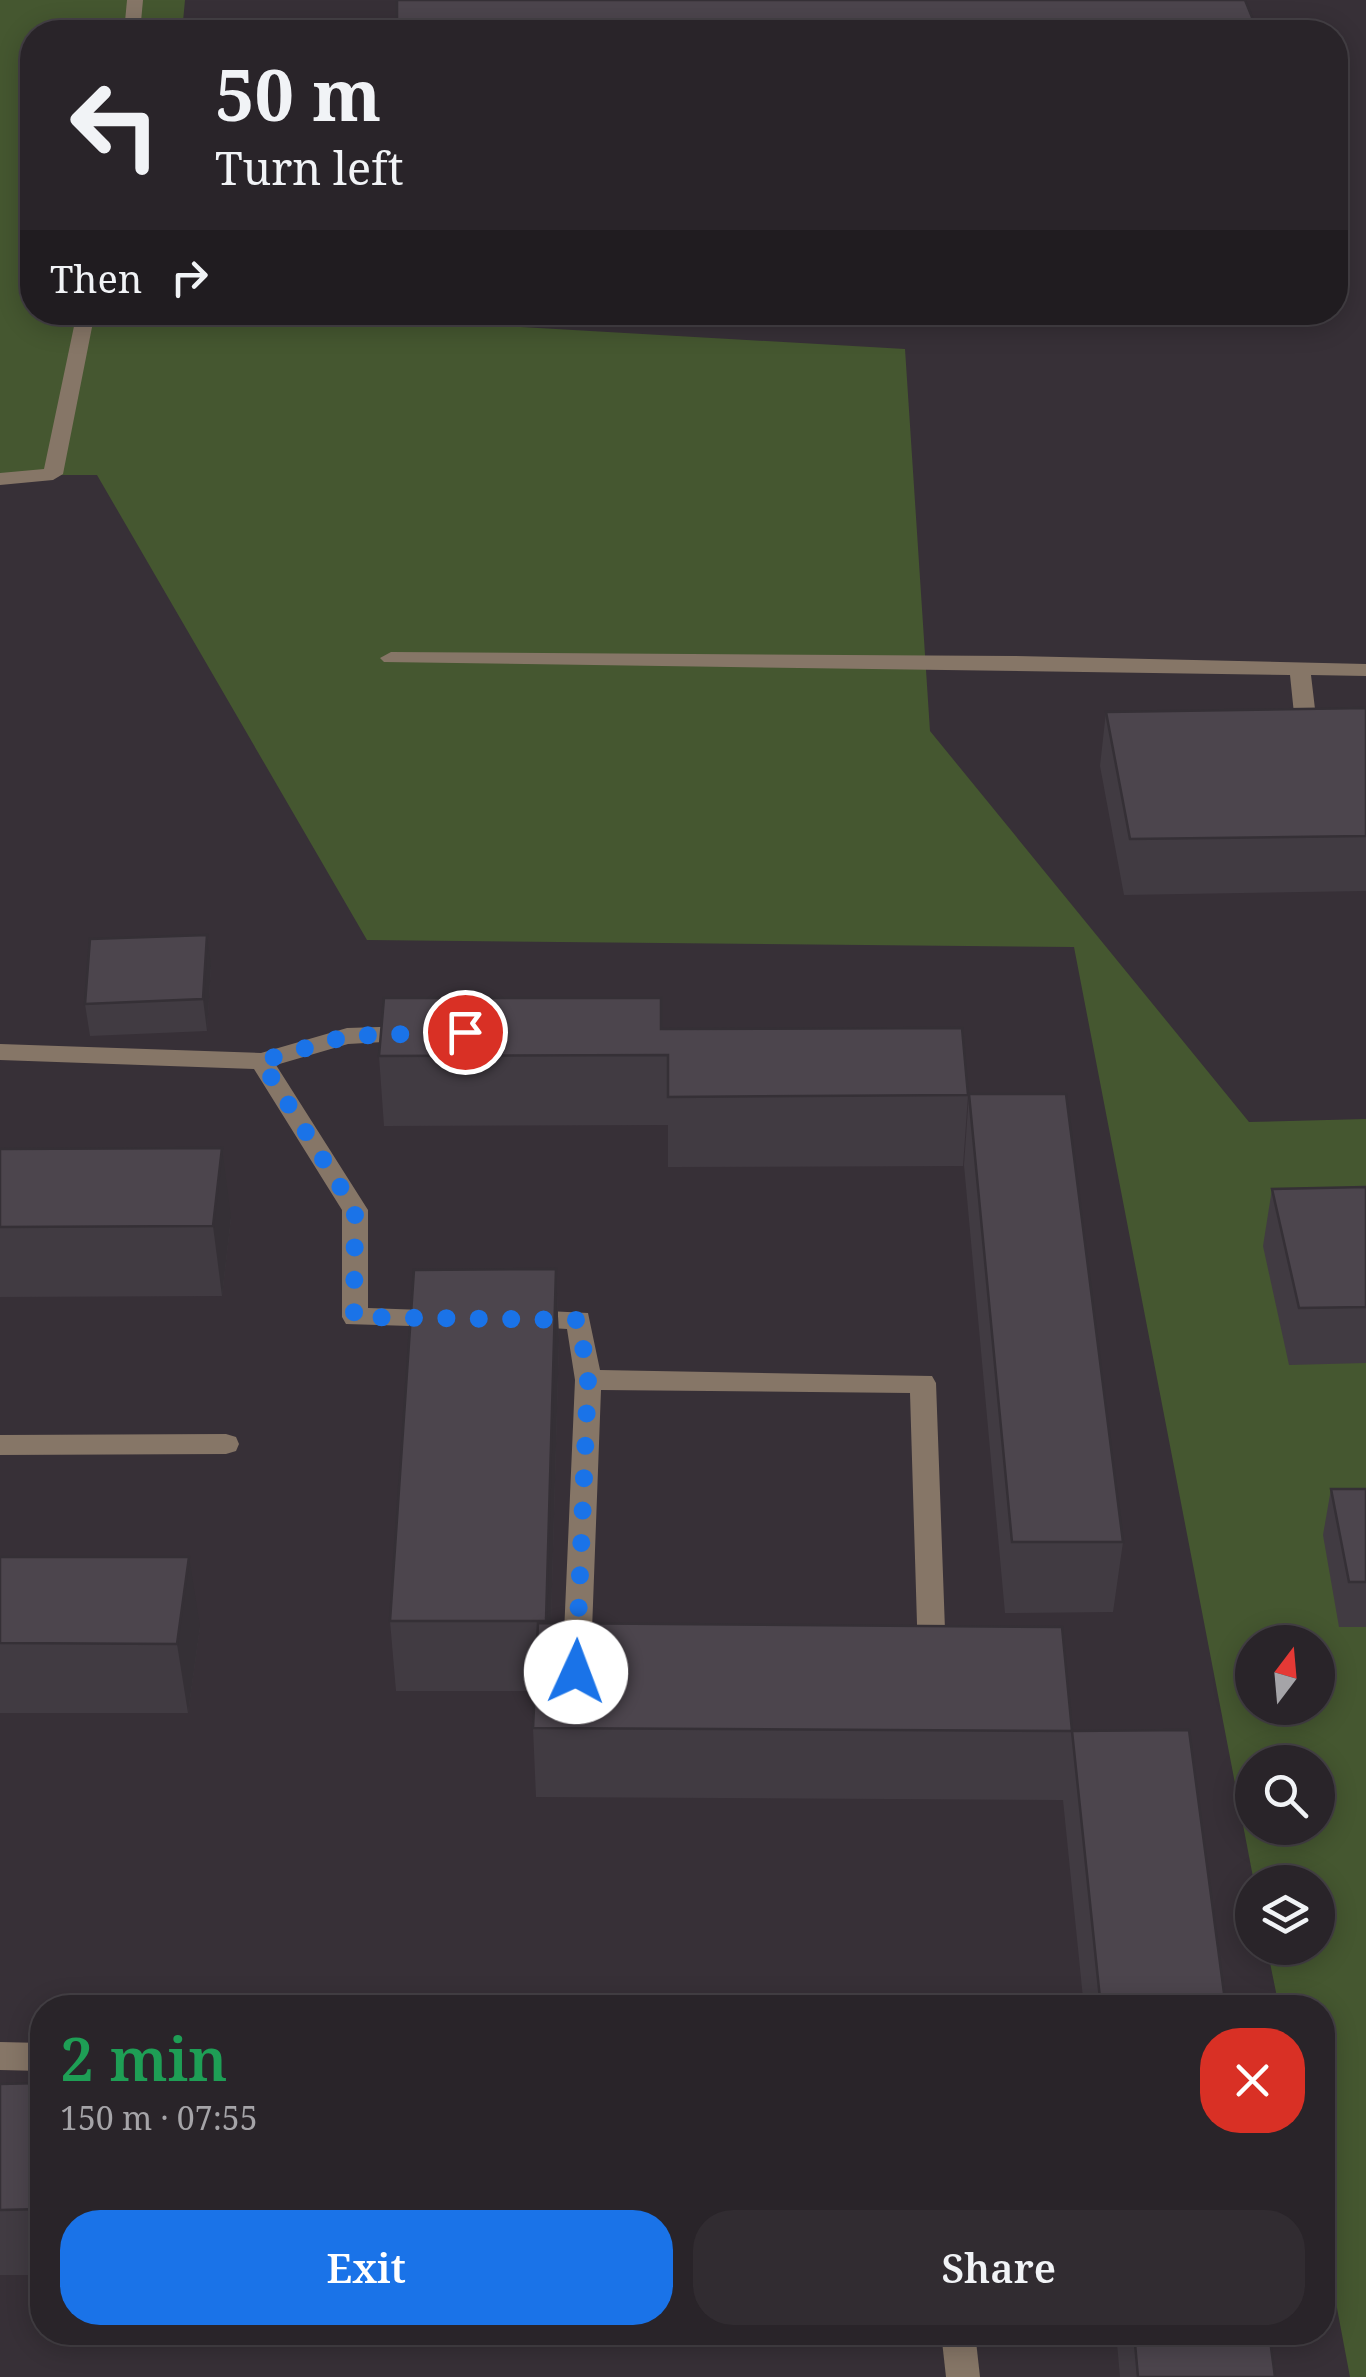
<!DOCTYPE html>
<html lang="en">
<head>
<meta charset="utf-8">
<style>
  body { margin:0; font-family:"Noto Serif",serif; background:#312c31; color:#f1f3f6; height:100vh; display:flex; flex-direction:column; font-size:38px; white-space:nowrap }
  * { box-sizing:border-box; margin:0 }
  p { font-size:32px; color:#a5a4a8 }
  .icon { flex:none; width:55px; height:55px; fill:none; stroke:currentColor; stroke-width:2; stroke-linecap:round; stroke-linejoin:round }
  .map { position:relative; flex:1; overflow:hidden }
  .details { position:absolute; left:30px; top:1995px; width:1305px; height:350px; display:flex; flex-direction:column; background:#292429; border-radius:40px; box-shadow:0 5px 25px #0003,0 0 0 2px #454146 }
  .details>* { flex:none }
  .guide { position:absolute; left:20px; top:20px; width:1328px; height:305px; border-radius:40px; box-shadow:0 5px 25px #0003,0 0 0 2px #454146; background:#292429; color:#f1f3f6; overflow:hidden }
  .needle { width:65px; rotate:16deg }
  .fabs { position:absolute; left:1235px; top:1625px; display:grid; gap:20px }
  .fabs a { display:grid; place-items:center; width:100px; height:100px; border-radius:50%; background:#292429; box-shadow:0 5px 25px #0003,0 0 0 2px #454146; font-size:50px }
  .pin { position:absolute; display:grid; place-items:center; width:85px; height:85px; color:#fff; margin:-42px; border:5px solid #fff; border-radius:50%; box-shadow:0 2px 10px #0007 }
  .me { position:absolute; width:110px; margin:-55px; rotate:2deg; stroke-linejoin:round; filter:drop-shadow(0 0 8px #0008) }
  .turn { display:flex; align-items:center; gap:35px; height:210px; padding:0 30px; font-size:45px }
  .turn .icon { width:130px; height:130px; stroke-width:2.5 }
  .turn b { display:block; font-size:70px; line-height:85px }
  .then { display:flex; align-items:center; height:95px; padding:0 30px; background:#0003; gap:20px; font-size:38px }
  .round { display:grid; place-items:center; flex:none; width:105px; height:105px; border-radius:40px; background:#312c31 }
  .summary { display:flex; align-items:center; justify-content:space-between; height:170px; padding:0 30px }
  h1 { font-size:60px; font-weight:600; line-height:75px; color:#1e9e55 }
  .button { display:flex; gap:20px; margin-top:auto; padding:20px 30px }
  .button a { flex:1; height:115px; border-radius:40px; background:#1a73e8; color:#fff; font-size:40px; font-weight:600; line-height:115px; text-align:center }
  .button a+a { background:#312c31; color:#f1f3f6 }
  .map>svg:first-child { display:block }
  .green { fill:#455730; fill-rule:evenodd }
  .lines { fill:none; stroke-linecap:round; stroke-linejoin:round }
  .minor { fill:#867667; fill-rule:evenodd }
  .wall { fill:#413b42 }
  .shaded-wall { fill:#353036 }
  .building { fill:#4c454d; stroke:#353036; stroke-width:2.5 }
  .route { stroke:#1a73e8; stroke-width:18; stroke-dasharray:0 32.4 }
</style>
</head>
<body>
<div class="map">
<svg width="1366" height="2377" viewBox="0 0 1366 2377">
  <rect width="100%" height="100%" fill="#373037"/>
  <path class="green" d="M0 0H185L182 32H32V312L280 313 905 349 930 731 1249 1122 1366 1119V2377H1350L1323 2234 1322 2008 1279 2007 1267 1948H1318V1882H1254L1074 947 367 940 97 475H0ZM1252 1642H1318V1708H1252ZM1252 1762H1318V1828H1252Z"/>
  <g class="lines">
    <g class="minor">
      <polygon points="127,0 143,0 140,32 124,32"/>
      <polygon points="77,312 95,312 63,474 53,480 0,485 0,473 44,469"/>
      <polygon points="391,652 1015,656 1366,664 1366,676 1311,675 1319,743 1308,750 1297,743 1290,675 384,662 380,658"/>
      <polygon points="411,1026 419,1028 423,1034 419,1040 348,1044 276,1065 368,1210 368,1308 451,1311 455,1318 451,1325 442,1327 346,1324 342,1317 342,1210 254,1069 0,1060 0,1044 261,1053 347,1028"/>
      <polygon points="527,1310 588,1313 600,1370 932,1376 936,1383 946,1657 942,1665 932,1668 922,1665 918,1657 910,1393 601,1390 591,1657 587,1665 577,1668 567,1665 563,1657 575,1380 567,1329 518,1326 514,1319 518,1312"/>
      <polygon points="226,1434 236,1437 239,1444 236,1451 226,1454 0,1455 0,1435"/>
      <polygon points="0,2042 42,2043 42,2071 0,2070"/>
      <polygon points="941,2332 975,2332 980,2377 946,2377"/>
    </g>
  </g>
  <g class="wall">
    <polygon points="1366,708 1366,891 1124,895 1100,766 1106,712"/>
    <polygon points="211,966 207,1031 90,1036 85,1004"/>
    <polygon points="661,1029 968,1095 963,1166 668,1167 668,1125 384,1126 379,1056"/>
    <polygon points="969,1094 1123,1542 1113,1612 1005,1613 964,1165"/>
    <polygon points="0,1149 231,1218 222,1296 0,1297"/>
    <polygon points="1366,1187 1366,1363 1289,1365 1263,1246 1272,1189"/>
    <polygon points="556,1269 559,1340 551,1623 1072,1731 1226,2008 1084,2008 1063,1800 536,1797 533,1728 534,1691 396,1691 390,1621"/>
    <polygon points="1331,1489 1366,1489 1366,1627 1339,1627 1323,1535"/>
    <polygon points="0,1557 200,1627 188,1713 0,1713"/>
    <polygon points="42,2083 42,2275 0,2275 0,2084"/>
    <polygon points="1116,2332 1269,2332 1275,2377 1120,2377"/>
  </g>
  <g class="shaded-wall">
    <polygon points="207,935 211,966 207,1031 203,999"/>
    <polygon points="222,1148 231,1218 222,1296 213,1226"/>
    <polygon points="556,1269 559,1340 549,1691 546,1621"/>
    <polygon points="189,1557 200,1627 188,1713 177,1644"/>
  </g>
  <g class="building">
    <polygon points="397,0 1245,0 1258,32 397,32"/>
    <polygon points="1366,708 1366,836 1130,839 1106,712"/>
    <polygon points="207,935 203,999 85,1004 90,939"/>
    <polygon points="384,998 661,998 661,1029 962,1028 968,1095 668,1097 668,1055 379,1056"/>
    <polygon points="969,1094 1066,1094 1123,1542 1012,1542"/>
    <polygon points="222,1148 213,1226 0,1227 0,1149"/>
    <polygon points="1366,1187 1366,1307 1299,1308 1272,1189"/>
    <polygon points="556,1269 546,1621 390,1621 414,1270"/>
    <polygon points="1331,1489 1366,1489 1366,1582 1349,1582"/>
    <polygon points="0,1557 189,1557 177,1644 0,1643"/>
    <polygon points="538,1623 1062,1627 1072,1731 533,1728"/>
    <polygon points="1189,1730 1226,2008 1101,2008 1072,1731"/>
    <polygon points="42,2083 42,2209 0,2210 0,2084"/>
    <polygon points="1134,2332 1269,2332 1275,2377 1138,2377"/>
  </g>
  <g class="lines">
    <polyline class="route" points="465,1032 347,1036 261,1061 355,1210 354,1317 579,1320 588,1380 576,1672"/>
  </g>
</svg>
<div class="fabs">
<a><svg class="needle" viewBox="-14 -14 28 28"><path d="M0-13l5 13h-10z" fill="#e53935"/><path d="M0 13l5-13h-10z" fill="#a5a4a8"/></svg></a>
<a><svg class="icon" aria-label="search" viewBox="0 0 24 24"><circle cx="10" cy="10" r="6"/><path d="M15 15l6 6"/></svg></a>
<a><svg class="icon" aria-label="layers" viewBox="0 0 24 24"><path d="M12 4l9 5-9 5-9-5zM3 14l9 5 9-5"/></svg></a>
</div>
<div class="pin" style="left:465px;top:1032px;background:#d93025"><svg class="icon" aria-label="arrive" viewBox="0 0 24 24"><path d="M6 21V4h12l-3 4 3 4H6"/></svg></div>
<svg class="me" style="left:576px;top:1672px" viewBox="-20 -20 40 40"><circle r="19" fill="#fff"/><path d="M0-13L10 11 0 6-10 11z" fill="#1a73e8"/></svg>
<div class="guide">
<div class="turn"><svg class="icon" aria-label="left" viewBox="0 0 24 24"><path d="M17 20v-9H6M10 6l-5 5 5 5"/></svg><div><b>50 m</b>Turn left</div></div>
<div class="then">Then<svg class="icon" aria-label="right" viewBox="0 0 24 24"><path d="M7 20v-9h11M14 6l5 5-5 5"/></svg></div>
</div>
<section class="details">
<div class="summary"><div><h1>2 min</h1><p>150 m · 07:55</p></div><a class="round" style="background:#d93025;color:#fff"><svg class="icon" aria-label="close" viewBox="0 0 24 24"><path d="M6 6l12 12M18 6L6 18"/></svg></a></div>
<div class="button"><a>Exit</a><a>Share</a></div>
</section>
</div>
</body>
</html>
